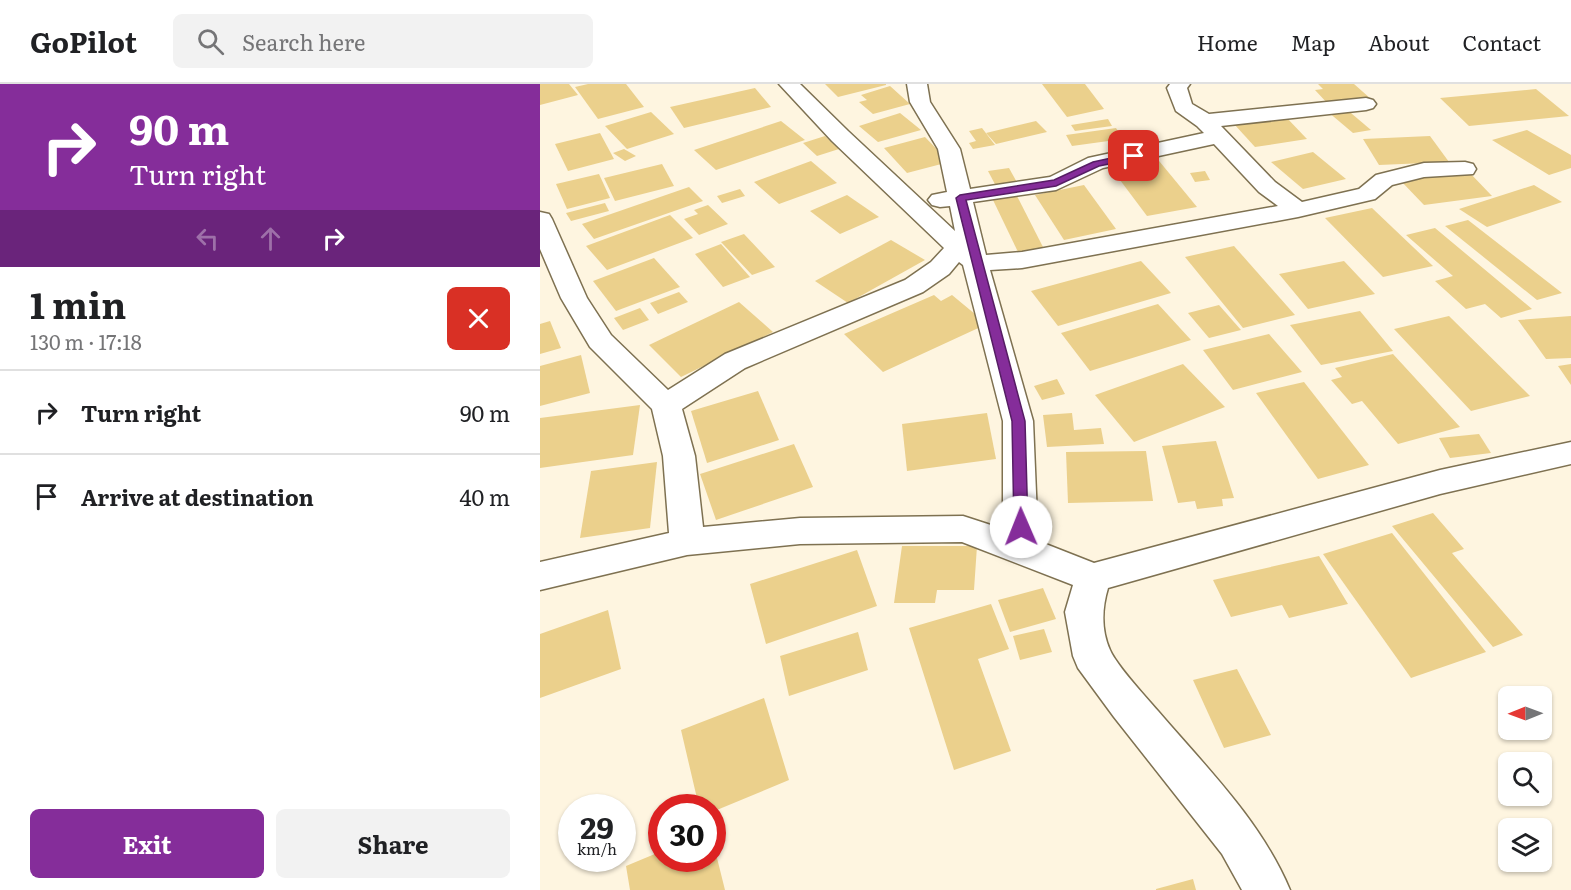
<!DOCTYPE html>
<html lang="en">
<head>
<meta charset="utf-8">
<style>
  body { margin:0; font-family:Literata,serif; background:#f2f2f2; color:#202124; height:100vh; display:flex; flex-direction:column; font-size:22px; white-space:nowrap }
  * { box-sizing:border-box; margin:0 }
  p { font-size:20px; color:#757577 }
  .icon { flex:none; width:33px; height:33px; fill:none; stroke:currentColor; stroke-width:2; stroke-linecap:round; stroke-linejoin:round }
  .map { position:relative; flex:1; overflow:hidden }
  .details { display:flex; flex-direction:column; background:#fff; width:540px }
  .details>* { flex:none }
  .banner { background:#852d9a; color:#fff; overflow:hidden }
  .needle { width:39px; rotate:269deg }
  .controls { position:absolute; left:958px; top:602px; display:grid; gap:12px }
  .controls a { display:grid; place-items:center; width:54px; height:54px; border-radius:9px; background:#fff; box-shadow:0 2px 4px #0004; font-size:30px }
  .speed { position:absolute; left:18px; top:710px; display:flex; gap:12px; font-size:30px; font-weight:700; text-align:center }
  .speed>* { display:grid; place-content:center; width:78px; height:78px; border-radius:50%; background:#fff; box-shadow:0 2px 4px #0004; line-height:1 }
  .speed small { font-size:15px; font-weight:400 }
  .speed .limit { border:9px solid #d22; background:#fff; color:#111 }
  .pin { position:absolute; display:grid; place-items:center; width:51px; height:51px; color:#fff; margin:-26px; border-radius:12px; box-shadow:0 3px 9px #0006 }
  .me { position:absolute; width:66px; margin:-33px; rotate:359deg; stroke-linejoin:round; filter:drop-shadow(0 0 4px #0008) }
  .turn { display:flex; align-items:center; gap:21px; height:126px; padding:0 30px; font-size:27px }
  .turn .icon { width:78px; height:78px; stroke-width:2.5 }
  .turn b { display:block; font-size:42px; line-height:51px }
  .lanes { display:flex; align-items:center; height:57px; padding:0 30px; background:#0003; justify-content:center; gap:30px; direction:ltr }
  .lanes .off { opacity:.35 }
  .round { display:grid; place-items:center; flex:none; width:63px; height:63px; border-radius:9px; background:#f2f2f2 }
  .head { display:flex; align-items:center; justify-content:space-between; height:102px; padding:0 30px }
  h1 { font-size:36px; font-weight:700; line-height:45px }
  .button { display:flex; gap:12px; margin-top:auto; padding:12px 30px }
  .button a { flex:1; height:69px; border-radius:9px; background:#852d9a; color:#fff; font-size:24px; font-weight:700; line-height:69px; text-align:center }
  .button a+a { background:#f2f2f2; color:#202124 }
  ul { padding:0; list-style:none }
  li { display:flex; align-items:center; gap:18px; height:84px; padding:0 30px; border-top:2px solid #e0e0e0 }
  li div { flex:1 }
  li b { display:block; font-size:22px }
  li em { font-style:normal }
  header { display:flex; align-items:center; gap:36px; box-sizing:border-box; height:84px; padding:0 30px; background:#fff; border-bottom:2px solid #e0e0e0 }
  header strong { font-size:28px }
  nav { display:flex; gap:33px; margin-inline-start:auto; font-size:21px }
  .search { width:420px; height:54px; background:#f2f2f2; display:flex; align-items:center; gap:15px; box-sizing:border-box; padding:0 21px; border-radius:9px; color:#757577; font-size:22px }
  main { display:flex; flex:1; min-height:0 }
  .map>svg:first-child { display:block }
  .building { fill:#ebd08c }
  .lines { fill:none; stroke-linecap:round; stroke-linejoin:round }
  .street-casing { stroke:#7e7151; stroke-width:3 }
  .street { fill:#fff; fill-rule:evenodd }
  .route { fill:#852d9a; stroke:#561d64; stroke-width:1.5 }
</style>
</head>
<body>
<header>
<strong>GoPilot</strong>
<div class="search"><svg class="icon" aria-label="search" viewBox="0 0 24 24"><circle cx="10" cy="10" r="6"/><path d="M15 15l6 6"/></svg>Search here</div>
<nav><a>Home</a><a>Map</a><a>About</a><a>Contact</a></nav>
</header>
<main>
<section class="details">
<div class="banner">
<div class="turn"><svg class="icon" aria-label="right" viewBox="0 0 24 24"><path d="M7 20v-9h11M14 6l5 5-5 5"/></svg><div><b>90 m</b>Turn right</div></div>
<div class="lanes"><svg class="icon off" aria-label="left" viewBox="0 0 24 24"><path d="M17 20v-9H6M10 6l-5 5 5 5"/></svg><svg class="icon off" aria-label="ahead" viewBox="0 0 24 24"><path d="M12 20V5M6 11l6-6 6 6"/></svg><svg class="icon" aria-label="right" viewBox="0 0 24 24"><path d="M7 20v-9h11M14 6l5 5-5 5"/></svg></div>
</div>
<div class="head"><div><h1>1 min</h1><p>130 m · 17:18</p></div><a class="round" style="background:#d93025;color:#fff"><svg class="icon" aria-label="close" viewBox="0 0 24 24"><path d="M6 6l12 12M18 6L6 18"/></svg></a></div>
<ul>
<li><svg class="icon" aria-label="right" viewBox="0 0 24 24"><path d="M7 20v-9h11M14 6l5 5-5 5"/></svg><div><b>Turn right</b></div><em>90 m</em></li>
<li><svg class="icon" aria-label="arrive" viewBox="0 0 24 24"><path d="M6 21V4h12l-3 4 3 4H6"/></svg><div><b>Arrive at destination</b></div><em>40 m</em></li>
</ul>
<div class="button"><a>Exit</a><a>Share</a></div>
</section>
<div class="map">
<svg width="1031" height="806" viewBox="0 0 1031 806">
  <rect width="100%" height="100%" fill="#fef5e0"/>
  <g class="building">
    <polygon points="0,0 29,0 38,11 0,21"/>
    <polygon points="48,0 86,0 104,23 58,35 35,3"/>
    <polygon points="285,0 346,0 346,1 298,13"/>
    <polygon points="502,0 545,0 564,25 527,33"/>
    <polygon points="778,0 814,0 831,15 789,21 775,6 783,5"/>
    <polygon points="350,2 370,20 333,30 319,18 327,16 321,11"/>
    <polygon points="215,4 231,23 144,44 130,23"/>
    <polygon points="996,5 1029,32 929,42 900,14"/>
    <polygon points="805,24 831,46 813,49 787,27"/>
    <polygon points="111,28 134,50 87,65 65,42"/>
    <polygon points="360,29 381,46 338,58 319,42"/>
    <polygon points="745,32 767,55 715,63 694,40"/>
    <polygon points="568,35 572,42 535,47 531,41"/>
    <polygon points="241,37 265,56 176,86 154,66"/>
    <polygon points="496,37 507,48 456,60 446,49"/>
    <polygon points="442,44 455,61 433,65 429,59 436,57 429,47"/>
    <polygon points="576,44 583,55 532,62 526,51"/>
    <polygon points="987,46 1031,71 1031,84 1009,91 952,56"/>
    <polygon points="60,49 74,75 28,87 15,60"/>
    <polygon points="285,52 299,65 277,72 263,59"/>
    <polygon points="890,52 909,78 839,81 823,55"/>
    <polygon points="385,53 409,78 367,89 344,64"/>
    <polygon points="84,65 96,72 85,77 73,69"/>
    <polygon points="773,68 806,95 763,105 731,78"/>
    <polygon points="615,72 657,123 607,132 568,80"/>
    <polygon points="271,77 297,99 239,120 214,98"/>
    <polygon points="122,80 134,102 75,117 64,94"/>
    <polygon points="469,84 479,102 458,106 448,87"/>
    <polygon points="665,87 670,96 655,98 650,89"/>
    <polygon points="928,87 952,112 884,121 860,96"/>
    <polygon points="59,90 70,114 27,125 16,100"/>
    <polygon points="544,101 576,145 524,156 495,111"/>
    <polygon points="994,101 1022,118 947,143 919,125"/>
    <polygon points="149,103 163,117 54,155 42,140"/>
    <polygon points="200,105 205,112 182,119 177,112"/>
    <polygon points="307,111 339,133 300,150 270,127"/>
    <polygon points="477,112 504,165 479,170 453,116"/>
    <polygon points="65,119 69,127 31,137 26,129"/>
    <polygon points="168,121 188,140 159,151 144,135 158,130 154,126"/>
    <polygon points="832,124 893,182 843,193 785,134"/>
    <polygon points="130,131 153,154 67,186 46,162"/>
    <polygon points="928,136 1022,209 997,216 905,142"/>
    <polygon points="895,144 992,225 961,234 945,220 926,225 895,197 913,192 866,151"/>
    <polygon points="204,150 235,183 212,191 181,158"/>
    <polygon points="351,156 385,176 308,219 275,197"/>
    <polygon points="181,160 210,193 183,203 155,170"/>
    <polygon points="694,162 755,231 703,244 645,173"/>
    <polygon points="114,174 140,203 76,227 53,197"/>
    <polygon points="601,177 631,209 518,242 491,207"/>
    <polygon points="804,177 835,210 768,225 739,190"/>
    <polygon points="139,208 148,218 118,230 110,219"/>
    <polygon points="394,211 401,217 412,211 447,240 343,288 304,250"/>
    <polygon points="199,218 233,248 141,293 109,261"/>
    <polygon points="618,220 651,256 550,287 521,249"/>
    <polygon points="679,221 701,246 669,254 648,229"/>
    <polygon points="100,224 109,236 83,246 74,234"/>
    <polygon points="820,227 853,267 781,281 750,241"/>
    <polygon points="909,232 990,312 931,327 854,245"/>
    <polygon points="1031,232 1031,274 1006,275 978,236"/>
    <polygon points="10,237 21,264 0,270 0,240"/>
    <polygon points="729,250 762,288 693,306 663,266"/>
    <polygon points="853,270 920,343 858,360 822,317 812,320 791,296 802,293 795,284"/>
    <polygon points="41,271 50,309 0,322 0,282"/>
    <polygon points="643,280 685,323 594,358 555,311"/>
    <polygon points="1031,280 1031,301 1018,282"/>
    <polygon points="517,295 525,310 502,316 494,302"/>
    <polygon points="764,298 829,381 778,395 716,309"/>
    <polygon points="218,307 239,356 167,379 151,327"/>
    <polygon points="100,321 93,371 0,384 0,334"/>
    <polygon points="447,329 456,375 367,387 362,340"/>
    <polygon points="532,329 534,346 561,344 564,360 507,363 503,331"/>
    <polygon points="939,350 951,369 910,374 899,354"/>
    <polygon points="676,357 694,414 682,415 683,422 657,425 655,417 638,419 622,362"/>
    <polygon points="254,360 273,403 176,436 160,390"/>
    <polygon points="606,367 613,417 528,419 526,368"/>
    <polygon points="117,378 110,444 40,454 51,387"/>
    <polygon points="893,429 924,465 912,469 983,551 953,563 852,442"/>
    <polygon points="852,449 946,568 871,594 783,470"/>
    <polygon points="362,462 437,462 434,506 397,506 395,519 354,519"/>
    <polygon points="317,466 337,522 226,560 210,500"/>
    <polygon points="779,472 808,520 749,534 742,521 691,533 673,496"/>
    <polygon points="503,504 516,535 470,548 458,516"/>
    <polygon points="451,520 469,565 438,575 471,667 414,686 369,544"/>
    <polygon points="68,526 81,585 0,614 0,550"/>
    <polygon points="504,545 512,568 480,576 473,552"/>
    <polygon points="318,548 328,586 249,612 240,572"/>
    <polygon points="697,585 731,651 684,664 653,596"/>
    <polygon points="224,614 249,696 172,728 172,723 159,723 141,646"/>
    <polygon points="172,754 185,806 90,806 86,782 122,767 122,774 172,774"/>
    <polygon points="653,795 656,806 616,806 616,805"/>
  </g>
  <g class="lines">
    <defs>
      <path id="street" d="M239 0H260L308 47 415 147 410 122 400 123 392 121 388 116 392 111 407 108 398 65 370 18 367 0H387L390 18 420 65 430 105 510 93 548 74 664 49 657 42 636 27 627 4 630 0H650L647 4 652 20 669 30 826 14 833 16 836 20 833 24 826 26 681 42 735 98 762 118 819 105 836 91 884 79 925 78 933 80 936 85 933 90 884 93 852 101 835 115 758 133 482 184 450 186 493 337 498 457 554 479 900 386 1031 358V380L900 410 568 504C562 524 561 546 570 566 577 582 606 613 618 627 666 683 721 737 750 806H702L682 770 574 633 538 584 533 572 525 528 533 501 422 458 260 460 147 471 0 506V478L129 449 123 372 112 325 50 263 21 214 0 165V128L9 130 12 135 47 214 71 251 128 306 185 270 365 196 391 178 404 164 292 57ZM674 60 719 108 738 122 482 168 446 171 433 118 516 106 563 84ZM419 178 423 181 463 337V445L423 432 260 434 163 443 155 372 142 325 205 284 383 208 409 190Z"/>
    </defs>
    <use href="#street" class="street-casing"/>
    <use href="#street" class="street"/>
  </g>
  <polygon class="route" points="594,69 599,72 598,74 559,82 516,102 426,116 485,337 488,443 481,449 474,443 472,337 416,114 420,111 514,96 553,78"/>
</svg>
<div class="controls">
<a><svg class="needle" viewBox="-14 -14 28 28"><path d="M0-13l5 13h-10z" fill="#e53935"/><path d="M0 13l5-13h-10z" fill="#757577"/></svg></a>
<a><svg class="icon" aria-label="search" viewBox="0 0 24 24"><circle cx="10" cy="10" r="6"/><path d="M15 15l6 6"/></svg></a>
<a><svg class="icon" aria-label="layers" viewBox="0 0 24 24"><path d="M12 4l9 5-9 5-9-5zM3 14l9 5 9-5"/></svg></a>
</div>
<div class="speed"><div>29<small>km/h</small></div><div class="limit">30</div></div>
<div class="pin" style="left:594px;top:72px;background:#d93025"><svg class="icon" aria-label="arrive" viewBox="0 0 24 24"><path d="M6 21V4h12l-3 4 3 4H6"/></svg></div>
<svg class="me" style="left:481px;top:443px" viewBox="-20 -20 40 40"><circle r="19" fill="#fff"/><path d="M0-13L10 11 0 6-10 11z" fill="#852d9a"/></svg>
</div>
</main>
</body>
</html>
